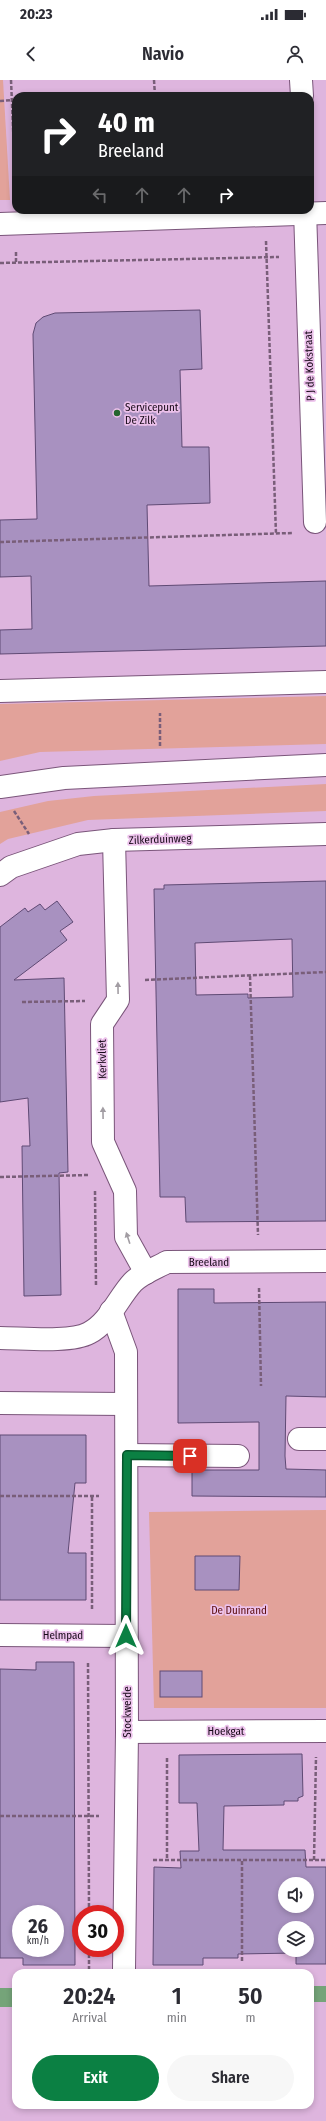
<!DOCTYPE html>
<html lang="en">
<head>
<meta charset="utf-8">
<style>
  body { margin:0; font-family:"Fira Sans Condensed",sans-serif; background:#f7f7f7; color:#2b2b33; height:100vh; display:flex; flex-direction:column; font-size:15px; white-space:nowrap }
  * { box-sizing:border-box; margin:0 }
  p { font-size:13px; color:#7c7c81 }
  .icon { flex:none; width:22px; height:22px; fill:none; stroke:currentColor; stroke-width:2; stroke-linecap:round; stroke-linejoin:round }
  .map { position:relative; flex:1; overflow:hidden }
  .details { position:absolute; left:12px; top:1889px; width:302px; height:140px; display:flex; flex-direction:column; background:#fff; border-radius:12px; box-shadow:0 2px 6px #0003 }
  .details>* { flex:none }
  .top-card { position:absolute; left:12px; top:12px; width:302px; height:122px; border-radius:12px; box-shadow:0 2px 6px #0003; background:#202124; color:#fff; overflow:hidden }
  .controls { position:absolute; left:278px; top:1797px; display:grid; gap:8px }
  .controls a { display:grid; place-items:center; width:36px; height:36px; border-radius:50%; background:#fff; box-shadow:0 2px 6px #0003; font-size:20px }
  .speed { position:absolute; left:12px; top:1825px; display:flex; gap:8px; font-size:20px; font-weight:700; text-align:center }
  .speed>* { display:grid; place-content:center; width:52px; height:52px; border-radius:50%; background:#fff; box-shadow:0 2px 6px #0003; line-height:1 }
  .speed small { font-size:10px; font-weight:400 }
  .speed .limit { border:6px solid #d22; background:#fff; color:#111 }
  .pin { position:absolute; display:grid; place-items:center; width:34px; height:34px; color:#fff; margin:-17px; border-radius:8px; box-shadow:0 2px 6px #0006 }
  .me { position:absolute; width:44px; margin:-22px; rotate:0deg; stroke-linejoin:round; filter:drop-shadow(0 0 3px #0008) }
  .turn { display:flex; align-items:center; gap:14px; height:84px; padding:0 20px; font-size:18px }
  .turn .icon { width:52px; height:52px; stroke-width:2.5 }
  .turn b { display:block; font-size:28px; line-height:34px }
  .lanes { display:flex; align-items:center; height:38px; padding:0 20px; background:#0003; justify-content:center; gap:20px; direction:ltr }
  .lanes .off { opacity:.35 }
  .eta { display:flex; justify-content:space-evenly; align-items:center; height:68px; text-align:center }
  .eta b { font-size:24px; font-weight:600; line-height:28px }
  .button { display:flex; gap:8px; margin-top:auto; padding:8px 20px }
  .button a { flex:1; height:46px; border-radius:24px; background:#0b8043; color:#fff; font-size:16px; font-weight:600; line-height:46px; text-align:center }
  .button a+a { background:#f7f7f7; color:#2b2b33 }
  .status { display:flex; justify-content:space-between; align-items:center; height:28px; padding:0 20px; background:#fff; direction:ltr }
  .status svg { height:11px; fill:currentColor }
  header { display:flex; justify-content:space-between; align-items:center; height:52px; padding:0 20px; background:#fff; font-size:18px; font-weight:600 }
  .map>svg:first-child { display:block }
  .green { fill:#e2a29a }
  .water { fill:#75a479 }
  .building { fill:#a891c0; stroke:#5f4a74; fill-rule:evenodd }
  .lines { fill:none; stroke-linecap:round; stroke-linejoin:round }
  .minor-casing { stroke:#7a557a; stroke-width:24 }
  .tertiary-casing { stroke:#7a557a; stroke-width:24 }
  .path { stroke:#795e79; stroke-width:2.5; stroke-dasharray:4 2; stroke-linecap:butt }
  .minor { stroke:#fff; stroke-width:22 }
  .tertiary { stroke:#fff; stroke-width:22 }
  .oneway { fill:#a29da3 }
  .route-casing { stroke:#07532c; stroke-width:10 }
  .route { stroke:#0b8043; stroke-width:7 }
  .poi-dot { fill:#24652f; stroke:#ecc1eb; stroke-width:1.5 }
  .labels { text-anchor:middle; stroke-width:3.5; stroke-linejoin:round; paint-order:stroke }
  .street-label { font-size:11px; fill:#170918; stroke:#ecc1eb }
  .poi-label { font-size:11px; fill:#170918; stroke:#ecc1eb; text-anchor:start }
  .park-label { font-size:11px; fill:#5b0d0d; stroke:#ecc1eb }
</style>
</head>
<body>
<div class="status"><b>20:23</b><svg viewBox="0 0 49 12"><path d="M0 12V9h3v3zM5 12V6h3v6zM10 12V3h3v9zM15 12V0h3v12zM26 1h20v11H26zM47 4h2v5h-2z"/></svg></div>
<header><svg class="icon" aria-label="back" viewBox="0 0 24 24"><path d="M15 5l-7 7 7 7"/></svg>Navio<svg class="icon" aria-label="person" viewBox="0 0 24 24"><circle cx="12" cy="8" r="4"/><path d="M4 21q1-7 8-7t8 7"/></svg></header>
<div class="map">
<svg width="326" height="2041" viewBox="0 0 326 2041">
  <rect width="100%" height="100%" fill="#deb5de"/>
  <g class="green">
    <polygon points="0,0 3,0 10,120 0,120"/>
    <polygon points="326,616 326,664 40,672 0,681 0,624"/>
    <polygon points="326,704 326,731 88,740 8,759 0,764 0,732 48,721 94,716"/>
    <polygon points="326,1430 326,1628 154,1628 149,1432"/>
  </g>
  <g class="water">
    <rect x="310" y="1906" width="16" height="16"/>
    <rect x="0" y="1908" width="16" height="19"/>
  </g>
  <g class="building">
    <polygon points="200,230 202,289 180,290 182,367 209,367 210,423 147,425 149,506 326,501 326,566 0,574 0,550 32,549 31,496 0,497 0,440 37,439 33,254 36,243 43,237 55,233"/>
    <path d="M326 801V1141L186 1142 185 1117H160L154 809H164V805ZM292 859 293 917 248 918V914L196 915 195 863Z"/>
    <polygon points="57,821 73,842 60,851 67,860 14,900 64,898 68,1092 59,1093 61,1215 24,1216 22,1066 30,1066 28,1018 0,1022 0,847 25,828 28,832 40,824 45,830"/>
    <polygon points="178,1209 214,1209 214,1223 326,1222 326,1317 286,1316 285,1376 286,1389 326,1390 326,1417 192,1416 192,1390 259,1390 259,1342 178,1343"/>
    <polygon points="0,1355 86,1355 86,1403 75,1403 68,1473 86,1473 86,1520 0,1520"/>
    <polygon points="195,1476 240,1476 239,1510 195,1510"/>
    <path d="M36 1582H74L75 1885H23V1878H0V1589L36 1590ZM21 1834H55V1868H21Z"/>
    <rect x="160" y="1591" width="42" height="26"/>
    <path d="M302 1674 303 1716 298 1718V1721H284V1725L224 1726 223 1770H305L306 1787H326V1884H296V1873L238 1874V1878H203V1885H153L154 1787 181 1788 180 1771H199L197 1723H179V1675ZM285 1804H307V1826H285ZM285 1848H307V1870H285Z"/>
  </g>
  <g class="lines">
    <defs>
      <g id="minor">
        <polyline points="301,0 302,16"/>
        <polyline points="305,130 315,442"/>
        <polyline points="0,144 326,133"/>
        <polyline points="0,611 326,602"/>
        <polyline points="114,760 118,920 102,944 103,1062 125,1111 126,1157 146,1193"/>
        <polyline points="0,795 11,787 78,764 114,760 326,754"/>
        <polyline points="111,1231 126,1272 127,1652 124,1889"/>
        <path d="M0 1258C22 1258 71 1263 89 1253 109 1243 118 1218 133 1202 142 1193 156 1188 167 1182L326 1181"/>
        <polyline points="0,1323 126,1324"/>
        <polyline points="299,1359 326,1359"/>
        <polyline points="127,1375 238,1376"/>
        <polyline points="0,1555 126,1556"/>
        <polyline points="127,1652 326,1651"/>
      </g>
      <polyline id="tertiary" points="0,707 64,698 326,685"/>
    </defs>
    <use href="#minor" class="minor-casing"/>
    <use href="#tertiary" class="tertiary-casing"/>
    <g class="path">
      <polyline points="11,0 16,117"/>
      <polyline points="154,0 155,16"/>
      <polyline points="0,21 12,20"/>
      <polyline points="266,161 276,454"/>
      <polyline points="16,182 16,170"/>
      <polyline points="0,183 279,177"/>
      <polyline points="0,462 292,453"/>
      <polyline points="160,666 160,633"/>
      <polyline points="14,731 29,754"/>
      <polyline points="250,896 258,1155"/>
      <polyline points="145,900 326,892"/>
      <polyline points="22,922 85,921"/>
      <polyline points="0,1097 89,1095"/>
      <polyline points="95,1111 96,1206"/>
      <polyline points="259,1208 261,1306"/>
      <polyline points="0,1416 99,1416"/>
      <polyline points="92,1529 92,1416"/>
      <polyline points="88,1583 89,1834"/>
      <polyline points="167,1678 167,1780"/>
      <polyline points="0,1736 99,1736"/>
      <polyline points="153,1780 326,1780"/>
      <polyline points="314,1780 316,1677"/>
      <polyline points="89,1868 89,1892"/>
      <polyline points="242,1881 242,1780"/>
    </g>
    <use href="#minor" class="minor"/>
    <use href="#tertiary" class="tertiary"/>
  </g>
  <defs><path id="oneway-solid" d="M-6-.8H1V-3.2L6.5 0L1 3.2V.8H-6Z"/></defs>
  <g class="oneway">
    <use href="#oneway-solid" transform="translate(118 908) rotate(-91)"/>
    <use href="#oneway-solid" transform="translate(103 1033) rotate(-91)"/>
    <use href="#oneway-solid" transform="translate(128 1158) rotate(-108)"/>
  </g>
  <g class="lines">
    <defs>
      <polyline id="route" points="126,1556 127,1375 190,1376"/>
    </defs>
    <use href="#route" class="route-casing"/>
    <use href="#route" class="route"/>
  </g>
  <circle class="poi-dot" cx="117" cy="333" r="4"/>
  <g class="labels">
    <g class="street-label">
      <text transform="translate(309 286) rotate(-92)" y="4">P J de Kokstraat</text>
      <text transform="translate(160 759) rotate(-2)" y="4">Zilkerduinweg</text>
      <text transform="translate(102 979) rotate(-91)" y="4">Kerkvliet</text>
      <text x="209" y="1186">Breeland</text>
      <text x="63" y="1559">Helmpad</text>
      <text transform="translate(127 1632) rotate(-90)" y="4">Stockweide</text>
      <text x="226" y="1655">Hoekgat</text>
    </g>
    <g class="poi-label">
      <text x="125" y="331">Servicepunt<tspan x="125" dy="13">De Zilk</tspan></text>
    </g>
    <g class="park-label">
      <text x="239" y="1534">De Duinrand</text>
    </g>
  </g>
</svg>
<div class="controls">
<a><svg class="icon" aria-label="sound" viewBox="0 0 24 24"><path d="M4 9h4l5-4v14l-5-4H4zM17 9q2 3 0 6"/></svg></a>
<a><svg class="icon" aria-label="layers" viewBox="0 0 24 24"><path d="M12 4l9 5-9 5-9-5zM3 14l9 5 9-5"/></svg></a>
</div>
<div class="speed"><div>26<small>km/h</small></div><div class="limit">30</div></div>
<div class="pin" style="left:190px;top:1376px;background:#d93025"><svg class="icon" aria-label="arrive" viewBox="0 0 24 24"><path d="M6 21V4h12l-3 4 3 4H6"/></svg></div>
<svg class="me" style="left:126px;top:1556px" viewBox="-20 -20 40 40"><path d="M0-17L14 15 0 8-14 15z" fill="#0b8043" stroke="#fff" stroke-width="4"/></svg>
<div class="top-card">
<div class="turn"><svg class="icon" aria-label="right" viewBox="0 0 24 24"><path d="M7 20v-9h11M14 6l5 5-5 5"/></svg><div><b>40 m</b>Breeland</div></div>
<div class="lanes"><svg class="icon off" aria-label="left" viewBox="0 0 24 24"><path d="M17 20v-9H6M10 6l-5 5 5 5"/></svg><svg class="icon off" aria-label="ahead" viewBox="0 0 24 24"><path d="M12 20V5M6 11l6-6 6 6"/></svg><svg class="icon off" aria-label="ahead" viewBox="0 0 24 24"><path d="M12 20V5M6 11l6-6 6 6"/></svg><svg class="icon" aria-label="right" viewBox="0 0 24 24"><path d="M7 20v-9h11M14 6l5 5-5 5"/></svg></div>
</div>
<section class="details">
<div class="eta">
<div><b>20:24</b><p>Arrival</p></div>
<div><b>1</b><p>min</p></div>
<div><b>50</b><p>m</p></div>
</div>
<div class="button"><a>Exit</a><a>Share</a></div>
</section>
</div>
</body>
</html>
